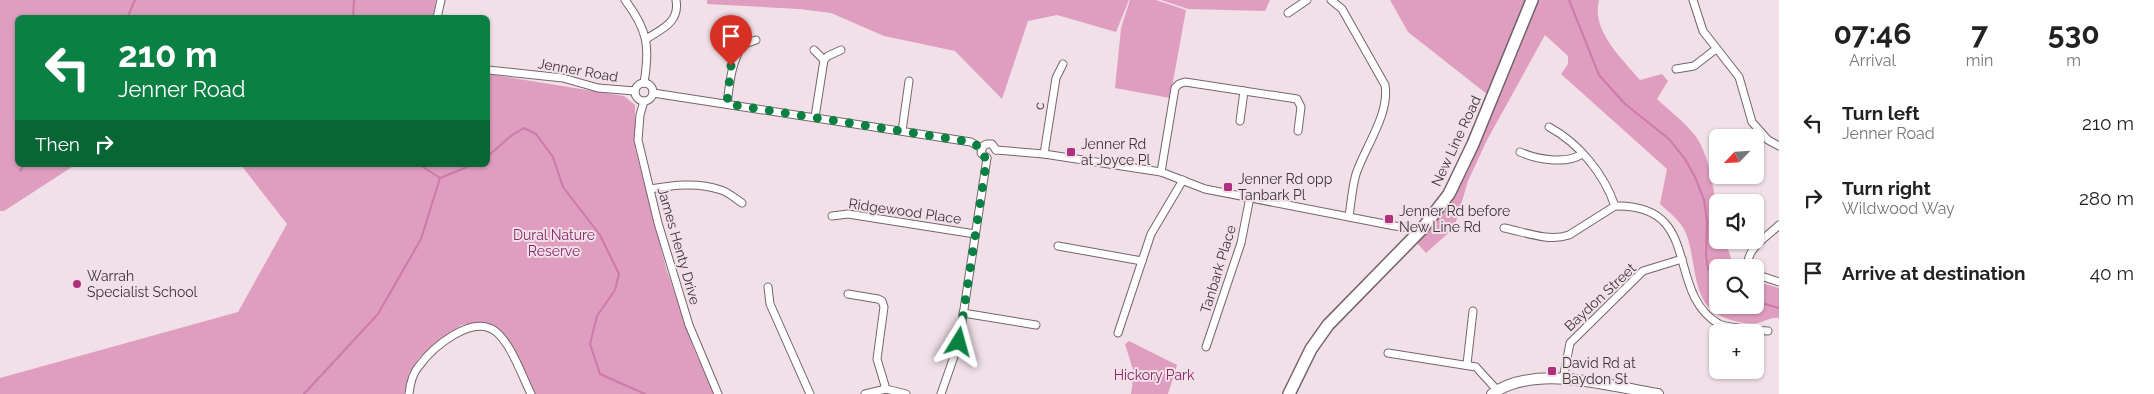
<!DOCTYPE html>
<html lang="en">
<head>
<meta charset="utf-8">
<style>
  body { margin:0; font-family:Raleway,sans-serif; background:#f6f6f6; color:#222; height:100vh; display:flex; flex-direction:column; font-size:19px; white-space:nowrap }
  * { box-sizing:border-box; margin:0 }
  p { font-size:16px; color:#767676 }
  .icon { flex:none; width:28px; height:28px; fill:none; stroke:currentColor; stroke-width:2; stroke-linecap:round; stroke-linejoin:round }
  .map { position:relative; flex:1; overflow:hidden }
  .panel { display:flex; flex-direction:column; background:#fff; width:375px }
  .panel>* { flex:none }
  .hud { position:absolute; left:15px; top:15px; width:475px; height:152px; border-radius:8px; box-shadow:0 1px 4px #0004; background:#0b8043; color:#fff; overflow:hidden }
  .needle { width:32px; rotate:245deg }
  .buttons { position:absolute; left:1709px; top:129px; display:grid; gap:10px }
  .buttons a { display:grid; place-items:center; width:55px; height:55px; border-radius:8px; background:#fff; box-shadow:0 1px 4px #0004; font-size:25px }
  .pin { position:absolute; display:grid; place-items:center; width:42px; height:42px; color:#fff; margin:-51px -21px; border-radius:50% 50% 50% 0; rotate:-45deg; box-shadow:0 0 5px #0007 }
  .pin .icon { rotate:45deg }
  .me { position:absolute; width:55px; margin:-28px; rotate:8deg; stroke-linejoin:round; filter:drop-shadow(0 0 4px #0008) }
  .turn { display:flex; align-items:center; gap:18px; height:105px; padding:0 20px; font-size:22px }
  .turn .icon { width:65px; height:65px; stroke-width:2.5 }
  .turn b { display:block; font-size:35px; line-height:42px }
  .then { display:flex; align-items:center; height:48px; padding:0 20px; background:#0003; gap:10px; font-size:19px }
  .eta { display:flex; justify-content:space-evenly; align-items:center; height:85px; text-align:center }
  .eta b { font-size:30px; font-weight:700; line-height:35px }
  ul { padding:0; list-style:none }
  li { display:flex; align-items:center; gap:15px; height:75px; padding:0 20px }
  li div { flex:1 }
  li b { display:block; font-size:19px }
  li em { font-style:normal }
  main { display:flex; flex:1; min-height:0 }
  .map>svg:first-child { display:block }
  .green { fill:#df9dbf }
  .lines { fill:none; stroke-linecap:round; stroke-linejoin:round }
  .stream { stroke:#ce7aa8; stroke-width:2 }
  .street-casing { stroke:#74656c; stroke-width:9 }
  .secondary-casing { stroke:#74656c; stroke-width:12 }
  .primary-casing { stroke:#74656c; stroke-width:14 }
  .street { stroke:#fff; stroke-width:7 }
  .secondary { stroke:#fff; stroke-width:10 }
  .primary { stroke:#fff; stroke-width:11 }
  .route { stroke:#0b8043; stroke-width:9; stroke-dasharray:0 16.2 }
  .poi-dot { fill:#af307f; stroke:#f1e0e8; stroke-width:2 }
  .labels { text-anchor:middle; stroke-width:4; stroke-linejoin:round; paint-order:stroke }
  .street-label { font-size:14px; fill:#3c3539; stroke:#f1e0e8 }
  .poi-label { font-size:14px; fill:#3c3539; stroke:#f1e0e8; text-anchor:start }
  .park-label { font-size:14px; fill:#8b2865; stroke:#f1e0e8 }
</style>
</head>
<body>
<main>
<div class="map">
<svg width="1779" height="394" viewBox="0 0 1779 394">
  <rect width="100%" height="100%" fill="#f1e0e8"/>
  <g class="green">
    <polygon points="0,0 436,0 433,18 18,18 18,165 75,165 4,211 0,211"/>
    <polygon points="707,0 1129,0 1116,32 1057,15 1028,21 1002,99 955,51 884,36 831,13 799,9 707,4"/>
    <polygon points="1130,0 1156,0 1186,10 1170,98 1115,88 1121,28"/>
    <polygon points="1161,0 1270,0 1265,11 1188,9"/>
    <path d="M1390 0H1599C1591 31 1622 58 1640 80L1662 74 1668 81 1657 99C1669 110 1683 121 1693 133 1713 155 1717 212 1718 240H1725L1734 267 1718 268V305H1755V281L1779 288V318C1770 317 1765 322 1757 323 1748 325 1732 321 1723 317 1689 304 1698 256 1684 229 1678 219 1669 212 1660 204L1667 169 1561 74 1568 64V56L1545 35 1487 140 1468 181 1454 228 1426 253 1417 243 1466 175 1497 102 1408 32Z"/>
    <polygon points="488,74 624,96 635,105 635,148 666,268 695,352 715,394 535,394 508,339 501,331 482,322 461,325 419,358 409,373 404,394 0,394 0,378 238,312 287,224 241,165 488,165"/>
    <polygon points="1129,341 1177,365 1168,394 1131,394 1134,373 1125,344"/>
  </g>
  <g class="lines">
    <g class="stream">
      <polyline points="1569,0 1599,75 1625,104 1669,139 1685,159 1696,179 1704,200 1707,222 1706,256 1708,269 1718,282"/>
      <polyline points="127,18 135,0"/>
      <polyline points="353,18 354,0"/>
      <polyline points="488,156 512,135 524,128 536,134 553,157 563,187 600,235 619,274 615,290 597,316 590,344 600,374 645,394"/>
      <polyline points="420,165 440,178 472,165"/>
      <polyline points="20,171 24,165"/>
      <polyline points="1755,301 1779,308"/>
      <polyline points="304,394 378,314 421,239 440,178"/>
    </g>
    <defs>
      <g id="street">
        <path d="M625 0C648 30 650 47 644 83"/>
        <path d="M1331 0 1342 9 1385 85C1390 114 1365 147 1356 174 1352 188 1351 203 1349 217"/>
        <polyline points="1693,0 1703,31 1739,77 1752,122 1768,140 1779,146"/>
        <polyline points="1288,13 1307,0"/>
        <polyline points="437,18 441,0"/>
        <polyline points="736,33 742,41 742,45"/>
        <path d="M646 39C662 29 680 22 676 0"/>
        <polyline points="814,50 824,60"/>
        <polyline points="1676,69 1694,66 1716,49"/>
        <polyline points="488,70 563,78 598,88 635,91"/>
        <circle cx="644" cy="92" r="9"/>
        <polyline points="653,93 971,142 981,148"/>
        <polyline points="644,101 640,115 638,140 658,223 689,325 718,394"/>
        <path d="M727 104C730 81 731 65 742 45L756 40"/>
        <polyline points="815,117 824,60 828,56 841,50"/>
        <polyline points="1240,121 1244,91"/>
        <polyline points="902,131 909,81"/>
        <polyline points="996,150 1044,154 1161,172 1205,189 1395,226 1422,229"/>
        <path d="M1520 152C1536 159 1566 165 1582 154"/>
        <polyline points="1044,154 1056,78 1063,64"/>
        <polyline points="987,158 981,153 983,146 987,144 992,144 996,150"/>
        <polyline points="1161,172 1175,88 1179,84 1185,82 1297,99 1301,107 1298,131"/>
        <path d="M650 189C673 185 698 182 721 190 728 192 736 199 742 203"/>
        <path d="M1615 206C1704 204 1664 292 1719 324 1727 328 1758 330 1768 331"/>
        <polyline points="832,216 848,214 975,234"/>
        <path d="M1504 228C1525 232 1548 242 1569 235L1615 206C1604 174 1579 143 1549 127"/>
        <polyline points="1058,246 1142,261"/>
        <path d="M1747 268C1747 247 1766 238 1779 225"/>
        <polyline points="1755,274 1779,282"/>
        <polyline points="768,287 770,304 810,394"/>
        <polyline points="848,294 878,299 882,301 884,307 877,359 886,389"/>
        <polyline points="963,313 1036,325"/>
        <polyline points="1118,333 1151,234 1183,180"/>
        <polyline points="1206,347 1241,243 1250,197"/>
        <polyline points="1388,353 1476,367 1497,390"/>
        <polyline points="1467,364 1473,311"/>
        <polyline points="1563,379 1570,343 1643,271 1682,259"/>
        <path d="M409 394C410 384 412 374 419 366 433 347 472 314 495 331 511 343 522 376 531 394"/>
        <polyline points="865,394 886,389 906,394"/>
        <polyline points="941,394 959,342 987,158"/>
      </g>
      <path id="secondary" d="M1492 394C1535 363 1610 386 1658 394"/>
      <polyline id="primary" points="1289,394 1311,349 1328,325 1422,229 1449,194 1473,144 1532,0"/>
    </defs>
    <use href="#street" class="street-casing"/>
    <use href="#secondary" class="secondary-casing"/>
    <use href="#primary" class="primary-casing"/>
    <use href="#street" class="street"/>
    <use href="#secondary" class="secondary"/>
    <use href="#primary" class="primary"/>
  </g>
  <g class="lines">
    <polyline class="route" points="731,66 727,104 971,142 981,148 982,156 987,158 959,342"/>
  </g>
  <g class="poi-dot">
    <rect x="1066" y="147" width="10" height="10" rx="2.5"/>
    <rect x="1223" y="182" width="10" height="10" rx="2.5"/>
    <rect x="1384" y="214" width="10" height="10" rx="2.5"/>
    <circle cx="77" cy="284" r="5"/>
    <rect x="1547" y="366" width="10" height="10" rx="2.5"/>
  </g>
  <g class="labels">
    <g class="street-label">
      <text transform="translate(578 70) rotate(10)" y="5">Jenner Road</text>
      <text transform="translate(1039 106) rotate(-81)" y="5">c</text>
      <text transform="translate(1456 141) rotate(-65)" y="5">New Line Road</text>
      <text transform="translate(905 211) rotate(8)" y="5">Ridgewood Place</text>
      <text transform="translate(679 246) rotate(74)" y="5">James Henty Drive</text>
      <text transform="translate(1218 269) rotate(-73)" y="5">Tanbark Place</text>
      <text transform="translate(1600 297) rotate(-43)" y="5">Baydon Street</text>
    </g>
    <g class="poi-label">
      <text x="1081" y="149">Jenner Rd<tspan x="1081" dy="16">at Joyce Pl</tspan></text>
      <text x="1238" y="184">Jenner Rd opp<tspan x="1238" dy="16">Tanbark Pl</tspan></text>
      <text x="1399" y="216">Jenner Rd before<tspan x="1399" dy="16">New Line Rd</tspan></text>
      <text x="87" y="281">Warrah<tspan x="87" dy="16">Specialist School</tspan></text>
      <text x="1562" y="368">David Rd at<tspan x="1562" dy="16">Baydon St</tspan></text>
    </g>
    <g class="park-label">
      <text x="554" y="240">Dural Nature<tspan x="554" dy="16">Reserve</tspan></text>
      <text x="1154" y="380">Hickory Park</text>
    </g>
  </g>
</svg>
<div class="buttons">
<a><svg class="needle" viewBox="-14 -14 28 28"><path d="M0-13l5 13h-10z" fill="#e53935"/><path d="M0 13l5-13h-10z" fill="#767676"/></svg></a>
<a><svg class="icon" aria-label="sound" viewBox="0 0 24 24"><path d="M4 9h4l5-4v14l-5-4H4zM17 9q2 3 0 6"/></svg></a>
<a><svg class="icon" aria-label="search" viewBox="0 0 24 24"><circle cx="10" cy="10" r="6"/><path d="M15 15l6 6"/></svg></a>
<a>+</a>
</div>
<div class="pin" style="left:731px;top:66px;background:#d93025"><svg class="icon" aria-label="arrive" viewBox="0 0 24 24"><path d="M6 21V4h12l-3 4 3 4H6"/></svg></div>
<svg class="me" style="left:959px;top:342px" viewBox="-20 -20 40 40"><path d="M0-17L14 15 0 8-14 15z" fill="#0b8043" stroke="#fff" stroke-width="4"/></svg>
<div class="hud">
<div class="turn"><svg class="icon" aria-label="left" viewBox="0 0 24 24"><path d="M17 20v-9H6M10 6l-5 5 5 5"/></svg><div><b>210 m</b>Jenner Road</div></div>
<div class="then">Then<svg class="icon" aria-label="right" viewBox="0 0 24 24"><path d="M7 20v-9h11M14 6l5 5-5 5"/></svg></div>
</div>
</div>
<section class="panel">
<div class="eta">
<div><b>07:46</b><p>Arrival</p></div>
<div><b>7</b><p>min</p></div>
<div><b>530</b><p>m</p></div>
</div>
<ul>
<li><svg class="icon" aria-label="left" viewBox="0 0 24 24"><path d="M17 20v-9H6M10 6l-5 5 5 5"/></svg><div><b>Turn left</b><p>Jenner Road</p></div><em>210 m</em></li>
<li><svg class="icon" aria-label="right" viewBox="0 0 24 24"><path d="M7 20v-9h11M14 6l5 5-5 5"/></svg><div><b>Turn right</b><p>Wildwood Way</p></div><em>280 m</em></li>
<li><svg class="icon" aria-label="arrive" viewBox="0 0 24 24"><path d="M6 21V4h12l-3 4 3 4H6"/></svg><div><b>Arrive at destination</b></div><em>40 m</em></li>
</ul>
</section>
</main>
</body>
</html>
